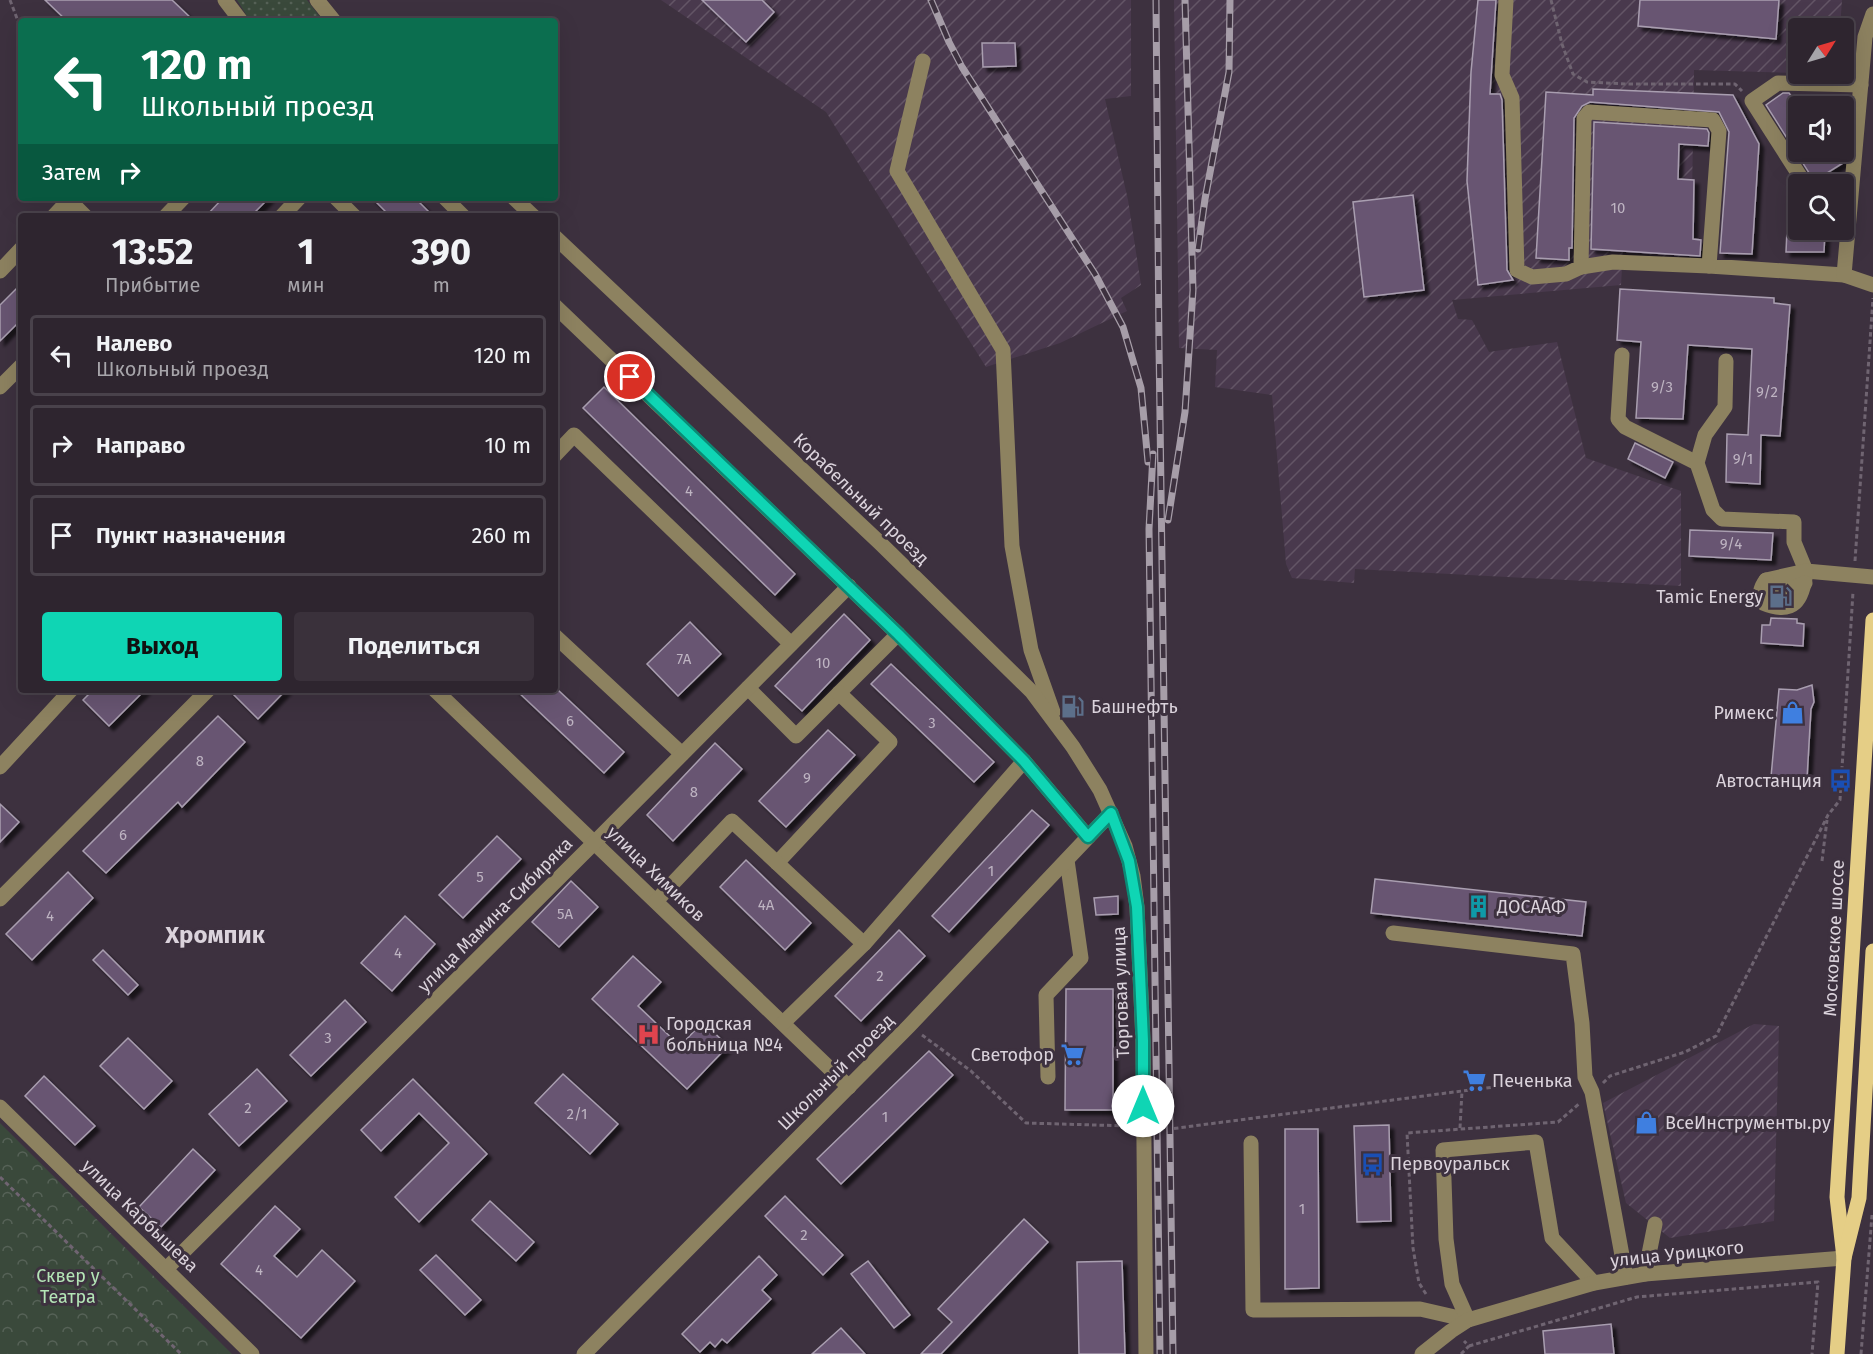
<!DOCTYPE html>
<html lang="ru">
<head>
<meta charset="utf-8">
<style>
  body { margin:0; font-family:"Fira Sans",sans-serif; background:#3a313b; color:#f1f3f6; height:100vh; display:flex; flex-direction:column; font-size:22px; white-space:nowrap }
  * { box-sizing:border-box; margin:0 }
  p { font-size:20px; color:#a7a5aa }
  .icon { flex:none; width:33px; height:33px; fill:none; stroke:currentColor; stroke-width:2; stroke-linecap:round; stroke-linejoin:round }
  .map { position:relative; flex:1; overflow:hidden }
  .details { position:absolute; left:18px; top:213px; width:540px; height:480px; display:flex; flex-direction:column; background:#2e252f; border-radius:6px; box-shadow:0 6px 24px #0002,0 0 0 2px #49424b }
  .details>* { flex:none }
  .banner { position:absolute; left:18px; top:18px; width:540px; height:183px; border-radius:6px; box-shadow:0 6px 24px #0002,0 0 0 2px #49424b; background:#0b6e4f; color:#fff; overflow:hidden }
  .needle { width:39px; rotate:53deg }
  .fabs { position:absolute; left:1788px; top:18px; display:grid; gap:12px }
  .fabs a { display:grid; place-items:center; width:66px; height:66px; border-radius:6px; background:#2e252f; box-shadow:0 6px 24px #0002,0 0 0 2px #49424b; font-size:30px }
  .pin { position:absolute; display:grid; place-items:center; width:51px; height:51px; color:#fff; margin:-26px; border:3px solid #fff; border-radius:50%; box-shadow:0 2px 6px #0007 }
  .me { position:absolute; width:66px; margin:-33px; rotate:0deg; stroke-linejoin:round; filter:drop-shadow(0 0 4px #0008) }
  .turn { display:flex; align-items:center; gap:21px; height:126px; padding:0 24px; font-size:27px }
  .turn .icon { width:78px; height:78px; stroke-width:2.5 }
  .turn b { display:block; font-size:42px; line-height:51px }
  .then { display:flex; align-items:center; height:57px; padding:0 24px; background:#0003; gap:12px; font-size:22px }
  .eta { display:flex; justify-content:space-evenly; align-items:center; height:102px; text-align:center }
  .eta b { font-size:36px; font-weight:700; line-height:42px }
  .button { display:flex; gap:12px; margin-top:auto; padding:12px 24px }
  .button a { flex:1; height:69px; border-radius:6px; background:#0fd5b4; color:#111; font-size:24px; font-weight:700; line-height:69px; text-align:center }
  .button a+a { background:#3a313b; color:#f1f3f6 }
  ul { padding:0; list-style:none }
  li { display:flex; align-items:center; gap:18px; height:81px; margin:0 12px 9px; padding:0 12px; border:3px solid #49424b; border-radius:6px }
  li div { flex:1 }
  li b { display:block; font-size:22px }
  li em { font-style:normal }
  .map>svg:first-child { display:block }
  .industrial { fill:url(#industrial-furrows) }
  .grass { fill:url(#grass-dots) }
  .forest { fill:url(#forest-crowns) }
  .building { fill:#685572; stroke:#a99eb0; stroke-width:1.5; filter:url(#shadow) }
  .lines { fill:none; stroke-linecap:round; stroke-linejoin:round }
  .path { stroke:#6f6471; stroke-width:3; stroke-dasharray:4.5 3; stroke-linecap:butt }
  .minor { stroke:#8d8260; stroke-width:15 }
  .major { stroke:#e5ce86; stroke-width:15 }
  .rail-casing { stroke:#a69da8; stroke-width:7 }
  .rail { stroke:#3d313f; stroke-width:4.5; stroke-dasharray:14; stroke-linecap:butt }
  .route-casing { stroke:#0a8a75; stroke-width:15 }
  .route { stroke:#0fd5b4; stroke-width:10 }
  .labels { text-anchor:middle; stroke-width:6; stroke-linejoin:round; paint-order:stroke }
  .number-label { font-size:15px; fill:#beb4c2 }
  .street-label { font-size:18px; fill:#dbd3dc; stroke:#3d313f }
  .poi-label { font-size:18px; fill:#dbd3dc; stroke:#3d313f; text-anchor:start }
  .park-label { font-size:18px; fill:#b4e5b6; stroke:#3d313f }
  .district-label { font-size:24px; font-weight:bold; fill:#dbd3dc; stroke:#3d313f }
</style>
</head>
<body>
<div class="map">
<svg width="1873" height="1354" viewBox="0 0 1873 1354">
  <defs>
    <pattern id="industrial-furrows" width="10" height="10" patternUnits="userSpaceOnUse" patternTransform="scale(1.5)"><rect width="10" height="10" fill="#49394d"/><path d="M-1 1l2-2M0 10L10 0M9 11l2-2" fill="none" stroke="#635566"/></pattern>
    <pattern id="grass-dots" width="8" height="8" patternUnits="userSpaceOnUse" patternTransform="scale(1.5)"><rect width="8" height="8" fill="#3a493b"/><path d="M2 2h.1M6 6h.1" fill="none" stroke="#566257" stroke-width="1.8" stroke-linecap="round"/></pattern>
    <pattern id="forest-crowns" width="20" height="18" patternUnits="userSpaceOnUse" patternTransform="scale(1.5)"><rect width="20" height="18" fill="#3a493b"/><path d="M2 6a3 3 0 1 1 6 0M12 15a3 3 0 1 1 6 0" fill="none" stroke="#566257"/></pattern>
    <filter id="shadow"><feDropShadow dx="4.5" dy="4.5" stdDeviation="1.5" flood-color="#0009"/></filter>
  </defs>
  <rect width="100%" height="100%" fill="#3d313f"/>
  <g class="industrial">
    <polygon points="661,0 1131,0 1131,96 1105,99 1128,200 1141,285 1121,298 1127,311 1060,343 986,367 826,112"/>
    <polygon points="1174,0 1842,0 1840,28 1798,28 1798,73 1694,70 1691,262 1623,251 1621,285 1452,300 1458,319 1472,320 1489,352 1557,342 1586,458 1681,491 1681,586 1355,569 1354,583 1292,578 1286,564 1272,395 1215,387 1217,350 1179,348"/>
    <polygon points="1754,1024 1779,1026 1774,1221 1670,1238 1626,1203 1603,1103"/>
  </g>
  <polygon class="grass" points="237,0 307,0 320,17 320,21 250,21"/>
  <polygon class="forest" points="0,1123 232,1354 0,1354"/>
  <g class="building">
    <polygon points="45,0 172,0 194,21 67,21"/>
    <polygon points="702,0 762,0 774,12 746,42"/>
    <polygon points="1478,0 1496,0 1490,94 1500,94 1502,100 1507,270 1513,280 1478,285 1467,181 1471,72"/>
    <polygon points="1640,0 1779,0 1776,39 1638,26"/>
    <polygon points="982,43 1015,43 1016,66 983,67"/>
    <polygon points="1593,89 1733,95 1759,144 1752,254 1720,253 1729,132 1719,112 1590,102 1582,106 1574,118 1572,248 1569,248 1569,260 1536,258 1546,92 1593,95"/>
    <polygon points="1783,93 1789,93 1793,98 1798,98 1798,152 1844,152 1843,163 1827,173 1834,184 1815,184 1813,179 1766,105"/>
    <polygon points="1594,122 1707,129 1709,133 1708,146 1679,144 1678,179 1694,180 1693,239 1701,240 1700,256 1591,249"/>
    <polygon points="1413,195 1424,290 1364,297 1353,202"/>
    <polygon points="223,198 269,198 251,216 206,216"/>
    <polygon points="372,198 415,198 433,216 390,216"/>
    <polygon points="1787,230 1825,230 1824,252 1786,252"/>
    <polygon points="21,284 21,320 0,341 0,305"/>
    <polygon points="1620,289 1774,298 1774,303 1790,305 1780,436 1761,435 1760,484 1726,482 1727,434 1748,435 1752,349 1688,345 1683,419 1636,418 1641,342 1617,340"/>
    <polygon points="604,387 795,574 775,595 583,408"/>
    <polygon points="1635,443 1673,462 1665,478 1628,459"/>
    <polygon points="1690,530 1773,533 1771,560 1689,556"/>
    <polygon points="844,614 870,640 802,711 775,686"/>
    <polygon points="1771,618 1797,619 1797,623 1804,624 1803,646 1761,643 1762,625 1770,625"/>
    <polygon points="690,622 721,654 678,696 647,664"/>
    <polygon points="891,664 994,762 974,782 871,684"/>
    <polygon points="1812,685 1814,702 1811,709 1807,779 1771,777 1779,689 1797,690"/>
    <polygon points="93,690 145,690 109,726 83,700"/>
    <polygon points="229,690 286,690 258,719"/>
    <polygon points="516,690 558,690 624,752 604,773"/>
    <polygon points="218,716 245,742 182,807 178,802 106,873 83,851"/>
    <polygon points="828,730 855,755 786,827 759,801"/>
    <polygon points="715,743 742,769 673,841 647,815"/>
    <polygon points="0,804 19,822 0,842"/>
    <polygon points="1032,810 1049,825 949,932 932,916"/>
    <polygon points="497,836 521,859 463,918 439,895"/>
    <polygon points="746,860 811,923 785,950 720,887"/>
    <polygon points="68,872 93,898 32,960 6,934"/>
    <polygon points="1375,879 1586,902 1582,936 1371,913"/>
    <polygon points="571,881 598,907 559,947 532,922"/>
    <polygon points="1118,896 1118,914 1096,915 1094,898"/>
    <polygon points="405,916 435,944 392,991 361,963"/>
    <polygon points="899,930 925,956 861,1021 835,996"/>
    <polygon points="103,950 138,985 128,995 93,960"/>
    <polygon points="633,956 661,982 638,1006 680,1046 703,1022 728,1046 687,1089 592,999"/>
    <polygon points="1066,989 1113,989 1113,1110 1065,1110"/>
    <polygon points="345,1000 366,1022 311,1076 290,1055"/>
    <polygon points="128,1038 172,1081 144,1109 100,1066"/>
    <polygon points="929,1051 953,1075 841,1184 817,1159"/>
    <polygon points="257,1069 287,1101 239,1146 209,1114"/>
    <polygon points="563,1074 618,1124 590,1154 535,1103"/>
    <polygon points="44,1076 95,1126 75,1145 25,1096"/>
    <polygon points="413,1079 487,1154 419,1222 395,1197 449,1143 419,1113 381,1151 361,1130"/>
    <polygon points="1389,1125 1391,1221 1357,1222 1354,1126"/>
    <polygon points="1285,1129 1318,1129 1319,1288 1285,1289"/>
    <polygon points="193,1149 215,1170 161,1227 139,1207"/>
    <polygon points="785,1196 843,1255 823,1275 765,1216"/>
    <polygon points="490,1201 534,1242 516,1261 472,1220"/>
    <polygon points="275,1206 300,1229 274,1256 297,1277 322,1250 355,1281 301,1338 221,1264"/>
    <polygon points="1024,1219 1048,1242 941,1354 921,1354 952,1322 938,1309"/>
    <polygon points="436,1255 481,1300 465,1315 420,1270"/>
    <polygon points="759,1256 777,1275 762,1290 771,1299 727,1343 722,1339 715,1347 710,1342 700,1352 682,1334"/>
    <polygon points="868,1261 910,1315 894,1328 851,1274"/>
    <polygon points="1122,1261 1125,1354 1079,1354 1077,1262"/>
    <polygon points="1611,1324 1614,1354 1545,1354 1543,1331"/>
    <polygon points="841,1328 865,1354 812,1354"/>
  </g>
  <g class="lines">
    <g class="path">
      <polyline points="10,0 21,29"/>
      <polyline points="1551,0 1562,44 1573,74 1587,82 1626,84 1735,84 1742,91"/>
      <polyline points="1855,561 1873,298"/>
      <polyline points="1822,861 1827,820"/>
      <polyline points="922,1035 971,1071 1026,1123 1129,1126"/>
      <polyline points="1603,1083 1610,1076 1685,1052 1716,1036 1828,815 1840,800 1853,592"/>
      <polyline points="1460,1128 1462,1091"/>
      <polyline points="1159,1129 1170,1129 1462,1091 1569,1078"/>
      <polyline points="0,1177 181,1354"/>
      <polyline points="1426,1294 1419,1283 1413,1248 1407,1133 1558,1122 1580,1103"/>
      <polyline points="1469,1346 1637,1297 1818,1282 1812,1354"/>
      <polyline points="1461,1354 1469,1346 1464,1341"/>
      <polyline points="1861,1354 1872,1215"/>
    </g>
    <g class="minor">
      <polyline points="225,0 241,21"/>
      <polyline points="317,0 334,21"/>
      <polyline points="1506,0 1502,75 1512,98 1517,270 1532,277 1566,274 1581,267 1584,118 1589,112 1713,120 1719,131 1709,266 1844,275 1873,285"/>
      <polyline points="923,61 897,171 1003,350 1012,546 1031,650 1053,712"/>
      <polyline points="1805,184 1752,101 1778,83 1861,85"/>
      <polyline points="336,198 354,216"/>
      <polyline points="445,198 463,216"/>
      <polyline points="514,198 533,216"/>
      <polyline points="54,216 69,200 85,216"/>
      <polyline points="166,216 183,198"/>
      <polyline points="282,216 299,198"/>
      <polyline points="555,237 880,543 1032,692 1073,747 1100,790 1125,846 1133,876 1137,907 1143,1041 1146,1354"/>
      <polyline points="1581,267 1613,262 1709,266"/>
      <polyline points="0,271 21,249"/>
      <polyline points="1844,275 1865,37 1873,14"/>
      <polyline points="555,306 898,634 1024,761 1088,837"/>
      <polyline points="1622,355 1618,419 1625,427 1697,463"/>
      <polyline points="1726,361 1725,407 1705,435 1697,463 1713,510 1722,519 1794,522 1794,542 1806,571 1873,577"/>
      <polyline points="0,387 21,366"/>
      <polyline points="555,455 574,435 791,644"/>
      <path d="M1806 571C1803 600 1794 616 1763 603 1759 594 1760 588 1766 580Z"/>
      <path d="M1766 580 1769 588C1782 590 1793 590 1805 583"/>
      <polyline points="555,636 682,754"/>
      <polyline points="748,688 796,736 898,634"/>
      <polyline points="435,690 849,1087"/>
      <polyline points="0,767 71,690"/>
      <polyline points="777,863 890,742 839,693"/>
      <polyline points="0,899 208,690"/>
      <polyline points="656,901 732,821 864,944"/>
      <polyline points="1393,933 1573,954 1582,1023 1585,1077 1592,1092 1626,1277"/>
      <polyline points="783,1023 864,944 1024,761"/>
      <polyline points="1048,1077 1046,995 1081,958 1067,860"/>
      <polyline points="0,1107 252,1354"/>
      <polyline points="1251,1143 1253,1310 1420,1309 1468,1320"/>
      <polyline points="166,1269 595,842 849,586"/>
      <polyline points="1645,1274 1655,1224"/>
      <polyline points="1468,1320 1452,1284 1446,1239 1443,1150 1536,1142 1552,1238 1594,1283"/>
      <polyline points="584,1354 909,1026 1111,813"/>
      <polyline points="1422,1354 1451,1331 1468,1320 1594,1283 1645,1274 1844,1258"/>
    </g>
    <g class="major">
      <polyline points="1844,1258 1837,1197 1873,620"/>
      <polyline points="1837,1354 1844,1258 1859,1198 1873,951"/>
    </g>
    <defs>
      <g id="rail">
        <polyline points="931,0 949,42 962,67 1095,274 1123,327 1141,388 1148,462"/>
        <polyline points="1156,0 1159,346 1173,1354"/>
        <polyline points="1198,249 1205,199 1229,72 1230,0"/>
        <polyline points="1153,454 1149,529 1160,1354"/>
        <polyline points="1168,520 1185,412 1193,290 1185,0"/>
      </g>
    </defs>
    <use href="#rail" class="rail-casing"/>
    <use href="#rail" class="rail"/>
  </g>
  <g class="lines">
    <defs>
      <polyline id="route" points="630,377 898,634 1024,761 1088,837 1111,813 1129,861 1137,907 1143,1041 1143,1106"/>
    </defs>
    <use href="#route" class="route-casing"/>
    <use href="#route" class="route"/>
  </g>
  <defs>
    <symbol id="fuel-bare" viewBox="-9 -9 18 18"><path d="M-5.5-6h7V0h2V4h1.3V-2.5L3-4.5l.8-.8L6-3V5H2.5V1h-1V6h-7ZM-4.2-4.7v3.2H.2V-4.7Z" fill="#5c6f8a" stroke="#3d313f" stroke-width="2.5" paint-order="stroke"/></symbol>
    <symbol id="shop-bare" viewBox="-9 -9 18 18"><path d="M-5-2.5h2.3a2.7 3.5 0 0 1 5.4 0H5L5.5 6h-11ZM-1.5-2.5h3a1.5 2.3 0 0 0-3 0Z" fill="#3f7fe0" stroke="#3d313f" stroke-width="2.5" paint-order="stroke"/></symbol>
    <symbol id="bus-bare" viewBox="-9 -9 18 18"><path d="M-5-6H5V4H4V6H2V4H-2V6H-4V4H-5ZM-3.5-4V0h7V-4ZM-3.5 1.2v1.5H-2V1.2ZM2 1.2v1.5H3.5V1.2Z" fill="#1a4fb4" stroke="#3d313f" stroke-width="2.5" paint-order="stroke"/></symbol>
    <symbol id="building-bare" viewBox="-9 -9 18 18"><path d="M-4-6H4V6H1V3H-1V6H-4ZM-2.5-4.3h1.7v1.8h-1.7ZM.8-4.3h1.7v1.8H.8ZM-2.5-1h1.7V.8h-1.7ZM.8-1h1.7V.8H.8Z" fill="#0f9aa8" stroke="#3d313f" stroke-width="2.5" paint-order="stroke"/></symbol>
    <symbol id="hospital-bare" viewBox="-9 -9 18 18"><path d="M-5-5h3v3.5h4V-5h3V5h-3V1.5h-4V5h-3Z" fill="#e0444e" stroke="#3d313f" stroke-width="2.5" paint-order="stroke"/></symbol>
    <symbol id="supermarket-bare" viewBox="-9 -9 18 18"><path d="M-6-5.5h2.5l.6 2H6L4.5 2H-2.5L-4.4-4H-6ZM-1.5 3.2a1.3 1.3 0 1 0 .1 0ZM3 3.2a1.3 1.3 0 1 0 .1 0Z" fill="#3f7fe0" stroke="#3d313f" stroke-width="2.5" paint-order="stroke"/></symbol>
  </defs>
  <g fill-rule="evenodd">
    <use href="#fuel-bare" x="1764" y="580" width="33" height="33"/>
    <use href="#fuel-bare" x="1056" y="690" width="33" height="33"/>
    <use href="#shop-bare" x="1776" y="696" width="33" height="33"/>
    <use href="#bus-bare" x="1824" y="764" width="33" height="33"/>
    <use href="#building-bare" x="1462" y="890" width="33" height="33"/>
    <use href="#hospital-bare" x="632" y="1018" width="33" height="33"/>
    <use href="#supermarket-bare" x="1056" y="1038" width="33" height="33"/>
    <use href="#supermarket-bare" x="1458" y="1064" width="33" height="33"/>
    <use href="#shop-bare" x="1630" y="1106" width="33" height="33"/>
    <use href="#bus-bare" x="1356" y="1148" width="33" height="33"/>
  </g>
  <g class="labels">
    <g class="number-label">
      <text x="1618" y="213">10</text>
      <text x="1662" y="392">9/3</text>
      <text x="1767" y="397">9/2</text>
      <text x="1743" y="464">9/1</text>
      <text x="689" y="496">4</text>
      <text x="1731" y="549">9/4</text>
      <text x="684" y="664">7А</text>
      <text x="823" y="668">10</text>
      <text x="570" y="726">6</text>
      <text x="932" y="728">3</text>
      <text x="200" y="766">8</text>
      <text x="807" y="783">9</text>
      <text x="694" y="797">8</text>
      <text x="123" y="840">6</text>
      <text x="991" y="876">1</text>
      <text x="480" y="882">5</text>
      <text x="766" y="910">4А</text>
      <text x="565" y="919">5А</text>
      <text x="50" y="921">4</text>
      <text x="398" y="958">4</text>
      <text x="880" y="981">2</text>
      <text x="328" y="1043">3</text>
      <text x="248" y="1113">2</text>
      <text x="577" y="1119">2/1</text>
      <text x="885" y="1122">1</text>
      <text x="1302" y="1214">1</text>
      <text x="804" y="1240">2</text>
      <text x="259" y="1275">4</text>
    </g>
    <g class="street-label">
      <text transform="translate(861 499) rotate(44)" y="6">Корабельный проезд</text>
      <text transform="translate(656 874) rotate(44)" y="6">улица Химиков</text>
      <text transform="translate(495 915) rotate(-45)" y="6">улица Мамина-Сибиряка</text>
      <text transform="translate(1834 938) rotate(-87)" y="6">Московское шоссе</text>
      <text transform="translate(1121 992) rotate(-92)" y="6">Торговая улица</text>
      <text transform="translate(836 1072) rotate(-45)" y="6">Школьный проезд</text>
      <text transform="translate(140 1216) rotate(44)" y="6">улица Карбышева</text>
      <text transform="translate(1677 1254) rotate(-6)" y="6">улица Урицкого</text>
    </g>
    <g class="poi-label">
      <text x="1763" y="603" text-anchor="end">Tamic Energy</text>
      <text x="1091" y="713">Башнефть</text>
      <text x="1774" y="719" text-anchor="end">Римекс</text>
      <text x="1822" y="787" text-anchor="end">Автостанция</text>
      <text x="1497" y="913">ДОСААФ</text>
      <text x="666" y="1030">Городская<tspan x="666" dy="21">больница №4</tspan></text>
      <text x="1054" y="1061" text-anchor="end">Светофор</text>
      <text x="1492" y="1087">Печенька</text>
      <text x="1665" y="1129">ВсеИнструменты.ру</text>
      <text x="1390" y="1170">Первоуральск</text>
    </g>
    <g class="park-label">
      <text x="68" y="1282">Сквер у<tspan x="68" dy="21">Театра</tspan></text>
    </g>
    <g class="district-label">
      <text x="215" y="943">Хромпик</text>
    </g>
  </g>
</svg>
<div class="fabs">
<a><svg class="needle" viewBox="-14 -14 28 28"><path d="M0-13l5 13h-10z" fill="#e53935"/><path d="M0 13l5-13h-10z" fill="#a7a5aa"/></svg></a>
<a><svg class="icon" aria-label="sound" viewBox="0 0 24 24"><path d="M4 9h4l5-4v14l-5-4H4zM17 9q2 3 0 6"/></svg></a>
<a><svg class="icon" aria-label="search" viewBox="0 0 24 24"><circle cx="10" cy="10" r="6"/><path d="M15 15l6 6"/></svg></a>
</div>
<div class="pin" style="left:630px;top:377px;background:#d93025"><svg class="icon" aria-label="arrive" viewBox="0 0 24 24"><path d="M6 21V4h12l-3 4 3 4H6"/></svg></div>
<svg class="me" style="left:1143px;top:1106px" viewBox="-20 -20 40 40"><circle r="19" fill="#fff"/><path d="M0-13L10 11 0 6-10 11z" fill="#0fd5b4"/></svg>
<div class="banner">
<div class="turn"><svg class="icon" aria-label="left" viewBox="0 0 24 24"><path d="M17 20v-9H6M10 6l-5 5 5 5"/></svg><div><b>120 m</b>Школьный проезд</div></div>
<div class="then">Затем<svg class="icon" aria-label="right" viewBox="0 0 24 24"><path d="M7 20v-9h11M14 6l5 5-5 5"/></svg></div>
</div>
<section class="details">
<div class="eta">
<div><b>13:52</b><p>Прибытие</p></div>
<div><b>1</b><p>мин</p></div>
<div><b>390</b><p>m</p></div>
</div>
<ul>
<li><svg class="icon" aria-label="left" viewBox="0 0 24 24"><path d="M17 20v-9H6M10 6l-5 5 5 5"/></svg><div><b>Налево</b><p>Школьный проезд</p></div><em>120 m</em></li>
<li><svg class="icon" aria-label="right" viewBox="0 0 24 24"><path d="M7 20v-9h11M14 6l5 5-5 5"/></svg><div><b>Направо</b></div><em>10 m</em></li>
<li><svg class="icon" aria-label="arrive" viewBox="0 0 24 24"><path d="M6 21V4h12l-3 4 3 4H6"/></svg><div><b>Пункт назначения</b></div><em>260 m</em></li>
</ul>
<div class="button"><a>Выход</a><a>Поделиться</a></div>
</section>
</div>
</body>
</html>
